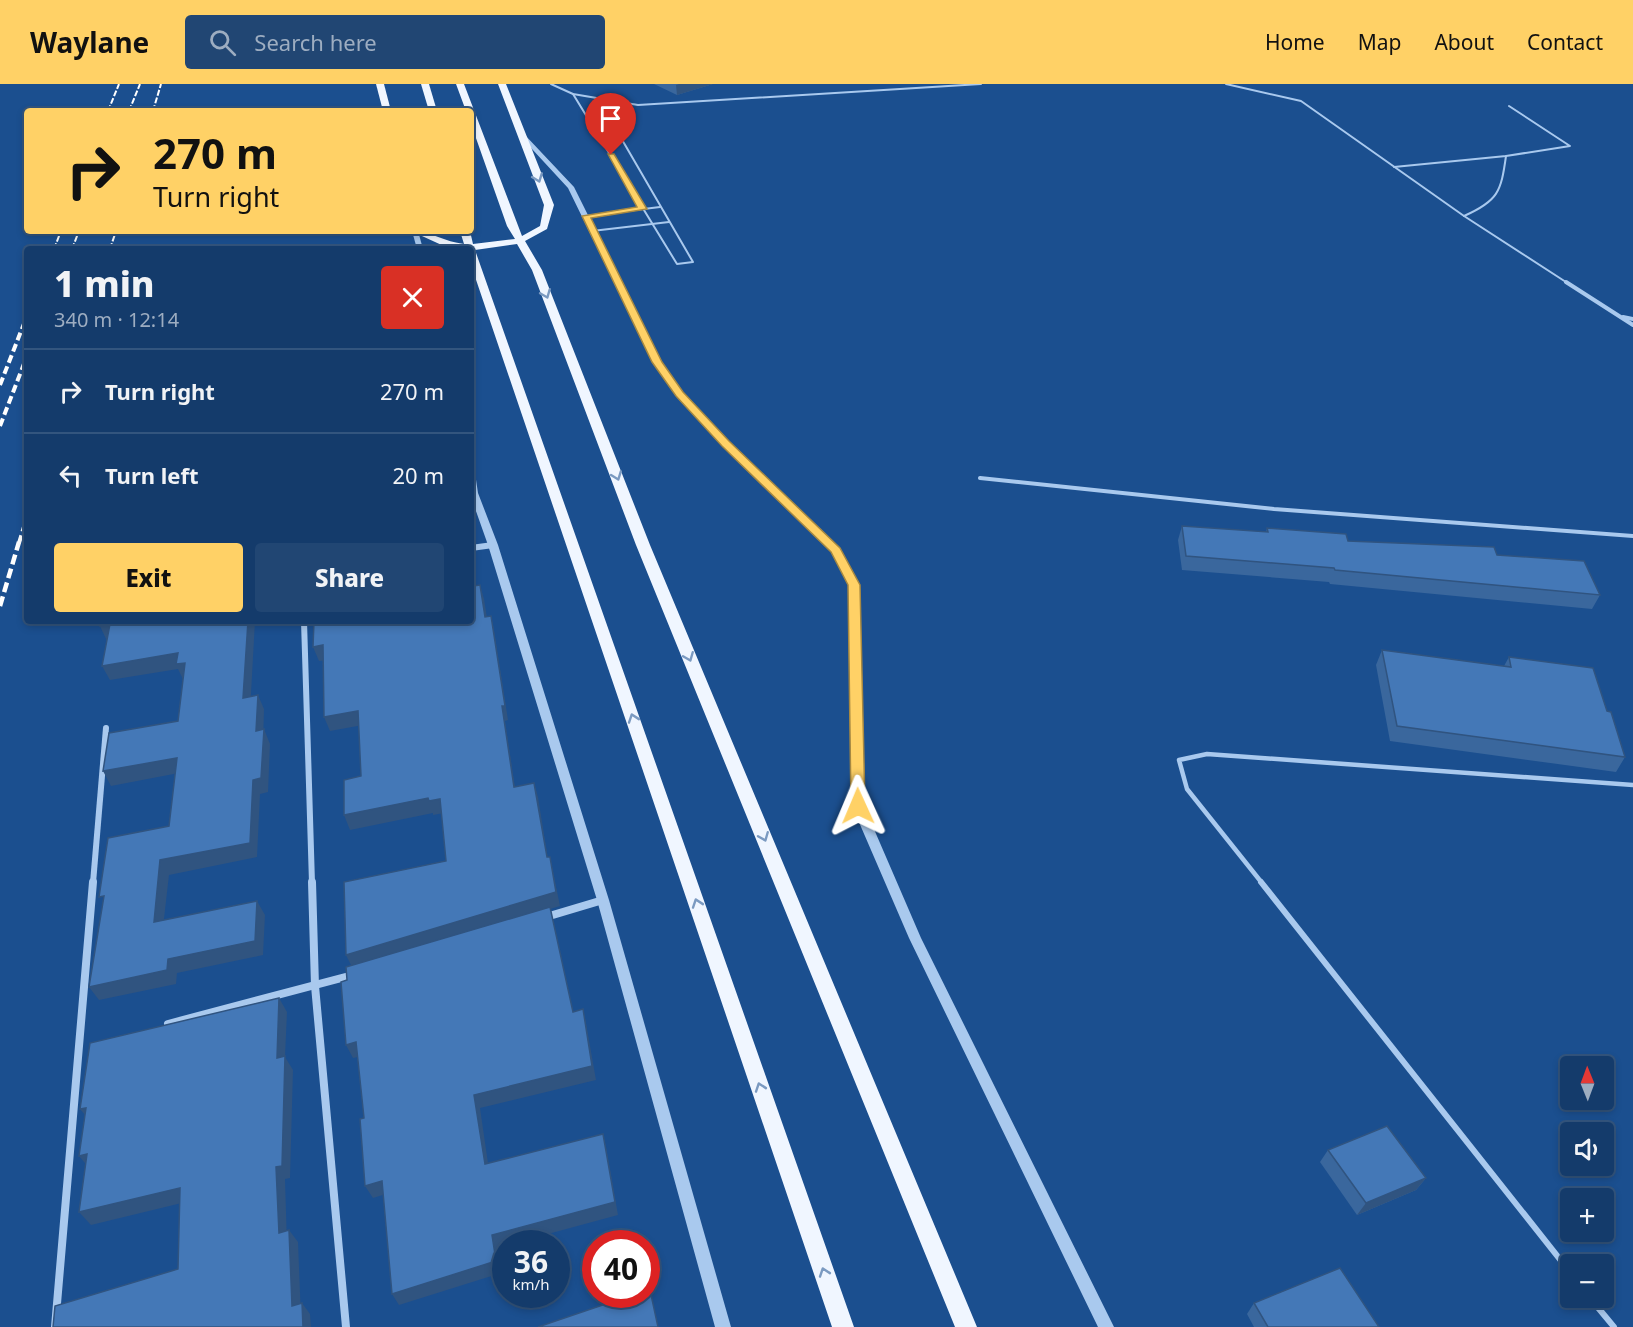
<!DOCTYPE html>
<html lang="en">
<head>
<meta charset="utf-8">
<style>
  body { margin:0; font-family:"Noto Sans",sans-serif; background:#214673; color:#f1f3f6; height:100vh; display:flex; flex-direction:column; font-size:22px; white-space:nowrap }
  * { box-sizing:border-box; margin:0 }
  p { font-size:20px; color:#9dadc1 }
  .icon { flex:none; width:33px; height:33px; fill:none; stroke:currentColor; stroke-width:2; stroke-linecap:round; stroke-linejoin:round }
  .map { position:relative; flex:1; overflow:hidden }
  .drawer { position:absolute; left:24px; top:162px; width:450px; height:378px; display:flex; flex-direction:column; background:#143b6b; border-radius:6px; box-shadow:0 3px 9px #0003,0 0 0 2px #33557e }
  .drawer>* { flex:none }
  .banner { position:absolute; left:24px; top:24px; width:450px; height:126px; border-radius:6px; box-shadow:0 3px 9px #0003,0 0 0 2px #33557e; background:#ffd166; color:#111; overflow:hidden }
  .needle { width:39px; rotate:359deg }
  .fabs { position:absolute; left:1560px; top:972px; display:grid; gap:12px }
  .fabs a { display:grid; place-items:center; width:54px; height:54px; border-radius:6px; background:#143b6b; box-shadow:0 3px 9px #0003,0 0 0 2px #33557e; font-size:30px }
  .speed { position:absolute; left:492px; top:1146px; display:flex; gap:12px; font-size:30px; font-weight:700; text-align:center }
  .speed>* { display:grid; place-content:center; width:78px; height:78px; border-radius:50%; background:#143b6b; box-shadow:0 3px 9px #0003,0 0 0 2px #33557e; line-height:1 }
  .speed small { font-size:15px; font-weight:400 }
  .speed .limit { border:9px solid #d22; background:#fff; color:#111 }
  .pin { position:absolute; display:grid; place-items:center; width:51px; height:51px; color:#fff; margin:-62px -26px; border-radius:50% 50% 50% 0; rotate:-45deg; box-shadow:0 0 6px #0007 }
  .pin .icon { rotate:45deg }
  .me { position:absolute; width:66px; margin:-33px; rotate:359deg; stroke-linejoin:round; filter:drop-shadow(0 0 4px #0008) }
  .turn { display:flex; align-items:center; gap:21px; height:126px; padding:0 30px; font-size:27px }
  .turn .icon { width:78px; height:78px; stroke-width:2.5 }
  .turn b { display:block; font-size:42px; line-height:51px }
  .round { display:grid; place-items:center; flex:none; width:63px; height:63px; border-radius:6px; background:#214673 }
  .head { display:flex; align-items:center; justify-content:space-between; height:102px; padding:0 30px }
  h1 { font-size:36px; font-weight:800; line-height:45px }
  .button { display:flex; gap:12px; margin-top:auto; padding:12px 30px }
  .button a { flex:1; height:69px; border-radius:6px; background:#ffd166; color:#111; font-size:24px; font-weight:800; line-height:69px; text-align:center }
  .button a+a { background:#214673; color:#f1f3f6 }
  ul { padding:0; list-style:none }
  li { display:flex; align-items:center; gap:18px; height:84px; padding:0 30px; border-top:2px solid #33557e }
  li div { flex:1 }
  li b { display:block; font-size:22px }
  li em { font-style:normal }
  header { display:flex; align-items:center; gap:36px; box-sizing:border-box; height:84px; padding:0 30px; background:#ffd166; color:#111 }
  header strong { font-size:28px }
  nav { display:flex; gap:33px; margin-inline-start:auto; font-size:21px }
  .search { width:420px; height:54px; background:#214673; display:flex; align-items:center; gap:15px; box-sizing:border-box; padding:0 21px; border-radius:6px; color:#9dadc1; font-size:22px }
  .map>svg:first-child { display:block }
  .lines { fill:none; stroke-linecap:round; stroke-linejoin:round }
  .service-far3 { stroke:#a9c9ee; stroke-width:2 }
  .service-far2 { stroke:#a9c9ee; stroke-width:4 }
  .service-far1 { stroke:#a9c9ee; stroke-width:4.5 }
  .service { stroke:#a9c9ee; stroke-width:6 }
  .minor-far1 { stroke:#a9c9ee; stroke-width:6 }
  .minor { stroke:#a9c9ee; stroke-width:8 }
  .tertiary { fill:#a9c9ee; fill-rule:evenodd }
  .primary { fill:#f0f6ff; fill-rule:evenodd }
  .rail-far2 { stroke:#fff; stroke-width:2; stroke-dasharray:6 2; stroke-linecap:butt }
  .rail-far1 { stroke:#fff; stroke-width:4; stroke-dasharray:8 4; stroke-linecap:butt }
  .rail { stroke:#fff; stroke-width:4.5; stroke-dasharray:10 4.5; stroke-linecap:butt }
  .wall { fill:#3a679d }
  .shaded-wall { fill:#305480 }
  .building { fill:#4478b7; stroke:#305480; stroke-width:1.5 }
  .oneway { stroke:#7b9ac1 }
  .route { fill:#ffd166; stroke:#a68842; stroke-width:1.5 }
</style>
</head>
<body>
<header>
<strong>Waylane</strong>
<div class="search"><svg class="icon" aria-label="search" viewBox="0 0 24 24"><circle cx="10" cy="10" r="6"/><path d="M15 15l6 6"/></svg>Search here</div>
<nav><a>Home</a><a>Map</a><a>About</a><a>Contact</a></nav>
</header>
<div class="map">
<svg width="1633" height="1243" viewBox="0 0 1633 1243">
  <rect width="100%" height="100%" fill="#1b4f8f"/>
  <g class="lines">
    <g class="service-far3">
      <polyline points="551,0 573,10 638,21 981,0"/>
      <polyline points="1226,0 1301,17 1464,132 1569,200"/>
      <polyline points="573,10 677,180 693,178 599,16"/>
      <polyline points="1394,83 1506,72 1570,62 1509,22"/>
      <polyline points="586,132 660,123"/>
      <path d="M1464 132C1498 117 1501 108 1506 72"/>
      <polyline points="592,147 669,138"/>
    </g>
    <g class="service-far2">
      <polyline points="1566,198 1633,241"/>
      <polyline points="1623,233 1633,235"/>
      <polyline points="980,394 1274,425 1633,452"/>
    </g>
    <polyline class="service-far1" points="1262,799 1187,705 1179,676 1207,670 1633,701"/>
    <g class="service">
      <polyline points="1261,798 1570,1188"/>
      <polyline points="1590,1214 1614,1243"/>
    </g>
    <g class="minor-far1">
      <polyline points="471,464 493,461"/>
      <polyline points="304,537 312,799"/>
      <polyline points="93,799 106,644"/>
    </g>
    <g class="minor">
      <polyline points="312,798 315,902 346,1243"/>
      <polyline points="546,833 603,816"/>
      <polyline points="168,940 353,891"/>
      <polyline points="55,1243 93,798"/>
    </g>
    <g class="tertiary">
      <polygon points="520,50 524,50 574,103 661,278 683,308 729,358 839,464 859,501 864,722 921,854 1114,1243 1098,1243 909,854 852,722 849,501 832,467 723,362 677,312 653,278 568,104 520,52"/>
      <polygon points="412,147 418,147 423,165 417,165"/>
      <polygon points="471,362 475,365 475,389 478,409 498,461 609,816 731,1243 715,1243 597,816 488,461 471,413"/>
    </g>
    <g class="primary">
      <polygon points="376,0 384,0 391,27 383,27"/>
      <polygon points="421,0 429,0 437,27 429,27"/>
      <path d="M456 0H464L522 152 540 142 544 121 498 0H506L554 121 547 145 525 157 542 186 650 461 977 1243H955L636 461 532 186 517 160 475 166 854 1243H832L471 181V165L446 163 411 147C430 147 445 158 464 160L460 147H470L473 160 515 155 507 142 471 40V27H466Z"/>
    </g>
    <g class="rail-far2">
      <polyline points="108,27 119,0"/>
      <polyline points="129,27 140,0"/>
      <polyline points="153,27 161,0"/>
      <polyline points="54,165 61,147"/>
      <polyline points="72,165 79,147"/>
      <polyline points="110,165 116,147"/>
    </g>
    <g class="rail-far1">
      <polyline points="0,301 27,232"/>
      <polyline points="0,342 27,272"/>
      <polyline points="19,459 27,433"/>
    </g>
    <polyline class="rail" points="0,522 19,458"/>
  </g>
  <g class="wall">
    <polygon points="654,0 713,0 677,11"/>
    <polygon points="1182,442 1266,448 1267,444 1348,457 1497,471 1600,511 1592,525 1330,500 1329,498 1182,486 1178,456"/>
    <polygon points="1382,566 1504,582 1509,573 1607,627 1625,673 1616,688 1390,657 1376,581"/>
    <polygon points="1328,1066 1426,1094 1416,1106 1357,1131 1320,1078"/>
    <polygon points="1254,1219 1379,1243 1254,1243 1247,1230"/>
  </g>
  <g class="shaded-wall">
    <polygon points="679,0 713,0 677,11 676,1"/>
    <polygon points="471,470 478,516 474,502 471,479"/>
    <polygon points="480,501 484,515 489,547 485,533"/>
    <polygon points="491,532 494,546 508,636 505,637 517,717 514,703 502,622"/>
    <polygon points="248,537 255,537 250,628 243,614"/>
    <polygon points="110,540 107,557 100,542"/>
    <polygon points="323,561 328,576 319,577 313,563"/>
    <polygon points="178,569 185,579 183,595 178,585 110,596 102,582"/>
    <polygon points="258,611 264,625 263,661 256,647"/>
    <polygon points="358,627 363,641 330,647 324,633"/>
    <polygon points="264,645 270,660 268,708 260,710 257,773 169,791 162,852 154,838 160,776 253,696"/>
    <polygon points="177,674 184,688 111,702 103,687"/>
    <polygon points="534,699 538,713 550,788 547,773"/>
    <polygon points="428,714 440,715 444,729 433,731 433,729 350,746 344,731"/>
    <polygon points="550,773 560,822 353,885 346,871"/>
    <polygon points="257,817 265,831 263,871 177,889 176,900 99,916 89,903 168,875"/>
    <polygon points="279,914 287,928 285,973 293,986 290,1094 285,1095 287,1161 279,1149 276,1083 277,974"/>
    <polygon points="583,925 586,939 596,996 480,1024 490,1093 485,1080 474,1011"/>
    <polygon points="356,958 363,972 353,974 346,961"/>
    <polygon points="86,1024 91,1038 80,1025"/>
    <polygon points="603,1050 606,1063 618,1131 511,1160 506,1160 506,1161 497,1163 501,1189 399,1221 392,1210 492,1151"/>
    <polygon points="87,1070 90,1085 79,1072"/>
    <polygon points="1426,1094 1416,1106 1357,1131 1366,1119"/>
    <polygon points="382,1097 389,1109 373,1114 365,1102"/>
    <polygon points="180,1104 190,1117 91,1141 79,1128"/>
    <polygon points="289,1146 298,1158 301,1233 292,1222"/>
    <polygon points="302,1219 310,1230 311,1243 303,1243"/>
  </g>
  <g class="building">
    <polygon points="1182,442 1268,448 1267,444 1346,450 1348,457 1494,463 1497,471 1584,477 1600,511 1335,486 1334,484 1186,472"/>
    <polygon points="471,479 474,502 480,501 485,533 491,532 505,622 502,622 514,703 534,699 547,773 550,773 556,808 346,871 344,798 446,777 440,715 429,717 428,714 344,731 344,696 361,692 358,627 324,633 323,561 313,563 314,537 471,537"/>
    <polygon points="100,537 248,537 243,614 258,611 256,647 264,645 261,694 253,696 250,759 160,776 154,838 257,817 255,857 168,875 167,886 89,903 104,812 99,813 108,754 169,742 177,674 103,687 109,649 178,637 185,579 176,580 178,569 102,582 110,540 100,542"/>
    <polygon points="1382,566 1511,583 1509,573 1593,584 1607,627 1611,628 1625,673 1397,642"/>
    <polygon points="550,823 573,928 583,925 592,982 474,1011 485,1080 603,1050 615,1118 492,1151 496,1177 392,1210 382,1097 365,1102 360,1035 364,1034 356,958 346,961 341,898 347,896 346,883"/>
    <polygon points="279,914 277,974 285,972 282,1082 276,1083 279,1149 289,1146 292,1222 302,1219 303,1243 53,1243 55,1222 178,1185 180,1104 79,1128 87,1070 79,1072 86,1024 80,1025 90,959"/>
    <polygon points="1387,1042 1426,1094 1366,1119 1328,1066"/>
    <polygon points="1340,1184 1379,1243 1268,1243 1254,1219"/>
    <polygon points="650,1206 658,1243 538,1243 635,1210 646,1210 646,1207"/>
  </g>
  <defs><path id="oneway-chevron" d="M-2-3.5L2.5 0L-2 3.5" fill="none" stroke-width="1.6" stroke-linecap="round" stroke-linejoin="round" transform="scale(1.5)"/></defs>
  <g class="oneway">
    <use href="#oneway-chevron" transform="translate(538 94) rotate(69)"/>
    <use href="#oneway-chevron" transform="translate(546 210) rotate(68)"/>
    <use href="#oneway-chevron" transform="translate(617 392) rotate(69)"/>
    <use href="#oneway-chevron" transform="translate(689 573) rotate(68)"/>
    <use href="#oneway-chevron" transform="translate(633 634) rotate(-109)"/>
    <use href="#oneway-chevron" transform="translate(764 753) rotate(68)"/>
    <use href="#oneway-chevron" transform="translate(697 819) rotate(-109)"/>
    <use href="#oneway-chevron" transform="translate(760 1003) rotate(-109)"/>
    <use href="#oneway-chevron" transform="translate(824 1188) rotate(-109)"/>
  </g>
  <polygon class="route" points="608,70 614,70 647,125 591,134 662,278 683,308 729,357 840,464 860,501 865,722 863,726 853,726 851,722 848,501 831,468 722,362 676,312 652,278 582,132 637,123"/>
</svg>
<div class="fabs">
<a><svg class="needle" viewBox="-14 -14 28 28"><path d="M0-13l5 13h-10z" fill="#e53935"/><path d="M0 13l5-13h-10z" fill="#9dadc1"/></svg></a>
<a><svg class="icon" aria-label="sound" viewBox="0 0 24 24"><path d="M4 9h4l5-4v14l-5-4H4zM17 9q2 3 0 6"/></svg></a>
<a>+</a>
<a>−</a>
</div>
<div class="speed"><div>36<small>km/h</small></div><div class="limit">40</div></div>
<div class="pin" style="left:611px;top:71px;background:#d93025"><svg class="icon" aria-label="arrive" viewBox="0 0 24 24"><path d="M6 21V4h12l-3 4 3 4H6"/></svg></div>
<svg class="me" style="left:858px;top:722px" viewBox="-20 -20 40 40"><path d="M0-17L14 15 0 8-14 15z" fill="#ffd166" stroke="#fff" stroke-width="4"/></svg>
<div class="banner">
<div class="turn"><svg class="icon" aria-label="right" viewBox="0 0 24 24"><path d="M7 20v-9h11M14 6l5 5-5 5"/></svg><div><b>270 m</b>Turn right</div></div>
</div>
<section class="drawer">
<div class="head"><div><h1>1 min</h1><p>340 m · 12:14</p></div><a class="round" style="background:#d93025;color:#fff"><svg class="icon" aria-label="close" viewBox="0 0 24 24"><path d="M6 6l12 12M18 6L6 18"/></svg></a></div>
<ul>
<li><svg class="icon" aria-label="right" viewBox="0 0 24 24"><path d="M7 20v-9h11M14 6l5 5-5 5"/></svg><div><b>Turn right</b></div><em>270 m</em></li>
<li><svg class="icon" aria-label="left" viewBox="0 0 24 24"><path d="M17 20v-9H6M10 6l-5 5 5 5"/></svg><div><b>Turn left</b></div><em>20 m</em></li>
</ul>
<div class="button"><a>Exit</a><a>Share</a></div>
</section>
</div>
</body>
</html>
